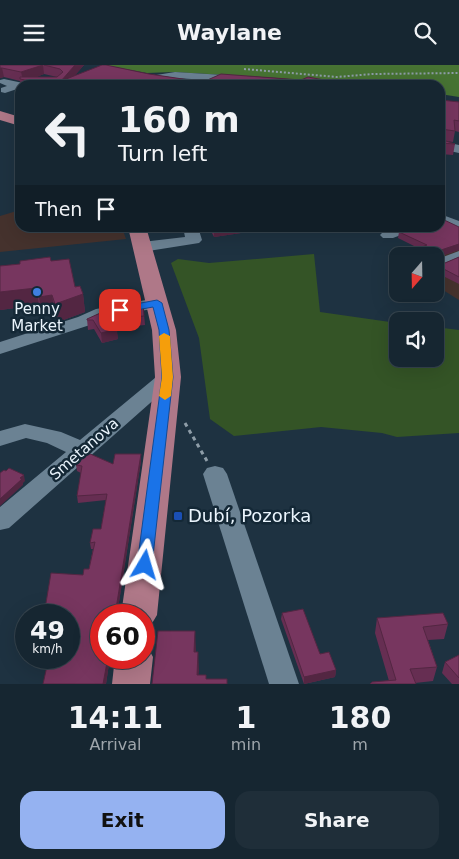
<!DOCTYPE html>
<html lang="en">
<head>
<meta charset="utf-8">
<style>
  body { margin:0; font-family:"DejaVu Sans",sans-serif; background:#1f2e39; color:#f1f3f6; height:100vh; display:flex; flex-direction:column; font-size:19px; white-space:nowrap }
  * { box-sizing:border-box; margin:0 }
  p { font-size:16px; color:#9ea5ab }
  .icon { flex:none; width:28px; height:28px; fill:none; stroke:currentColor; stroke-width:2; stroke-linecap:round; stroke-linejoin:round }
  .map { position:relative; height:619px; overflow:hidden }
  .details { display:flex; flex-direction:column; background:#162631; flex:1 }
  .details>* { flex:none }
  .banner { position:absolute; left:15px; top:15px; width:430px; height:152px; border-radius:15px; box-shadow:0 5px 20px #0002,0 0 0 1px #35434d; background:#162631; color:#f1f3f6; overflow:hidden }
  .needle { width:32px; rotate:200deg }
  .tools { position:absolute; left:389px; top:182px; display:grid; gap:10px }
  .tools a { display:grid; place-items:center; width:55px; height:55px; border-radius:10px; background:#162631; box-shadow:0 5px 20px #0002,0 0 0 1px #35434d; font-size:25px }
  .speed { position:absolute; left:15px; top:539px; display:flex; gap:10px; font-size:25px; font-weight:700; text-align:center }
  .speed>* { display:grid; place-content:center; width:65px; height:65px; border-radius:50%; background:#162631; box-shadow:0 5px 20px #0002,0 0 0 1px #35434d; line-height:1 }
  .speed small { font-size:12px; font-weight:400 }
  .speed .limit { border:8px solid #d22; background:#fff; color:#111 }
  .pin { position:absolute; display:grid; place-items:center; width:42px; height:42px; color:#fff; margin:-21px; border-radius:10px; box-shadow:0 2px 8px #0006 }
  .me { position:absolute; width:55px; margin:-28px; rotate:7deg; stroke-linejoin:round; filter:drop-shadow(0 0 4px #0008) }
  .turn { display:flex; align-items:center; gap:18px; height:105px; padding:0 20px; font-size:22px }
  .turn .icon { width:65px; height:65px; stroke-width:2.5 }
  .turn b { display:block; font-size:35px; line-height:42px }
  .then { display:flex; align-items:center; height:48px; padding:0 20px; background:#0003; gap:10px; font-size:19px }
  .eta { display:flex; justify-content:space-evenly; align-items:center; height:85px; text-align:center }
  .eta b { font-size:30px; font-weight:700; line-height:35px }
  .primary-button { display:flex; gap:10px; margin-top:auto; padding:10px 20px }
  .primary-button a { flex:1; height:58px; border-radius:15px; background:#95b2f1; color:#111; font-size:20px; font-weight:700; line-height:58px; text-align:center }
  .primary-button a+a { background:#1f2e39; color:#f1f3f6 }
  header { display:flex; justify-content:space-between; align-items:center; height:65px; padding:0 20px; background:#162631; font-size:22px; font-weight:700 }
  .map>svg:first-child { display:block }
  .industrial { fill:#45322d }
  .green { fill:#345426 }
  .forest { fill:#477333 }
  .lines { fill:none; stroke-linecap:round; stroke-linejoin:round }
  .path-far1 { stroke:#8e9da8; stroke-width:2; stroke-dasharray:2 2; stroke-linecap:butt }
  .path { stroke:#8e9da8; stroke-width:3; stroke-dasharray:4 4; stroke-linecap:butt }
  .minor { fill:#6b8293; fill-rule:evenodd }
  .major { fill:#af7888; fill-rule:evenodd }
  .wall { fill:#662e52; fill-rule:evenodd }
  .shaded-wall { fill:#532642 }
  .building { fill:#77365f; stroke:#532642 }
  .route { fill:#1a73e8; stroke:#114b97 }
  .slow { fill:#f59e0b }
  .shop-dot { fill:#3f7fe0; stroke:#142836; stroke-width:2 }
  .transit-dot { fill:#1a4fb4; stroke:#142836; stroke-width:2 }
  .labels { text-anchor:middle; stroke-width:5; stroke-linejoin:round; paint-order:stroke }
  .poi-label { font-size:15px; fill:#ebf5fd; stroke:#142836 }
  .street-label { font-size:15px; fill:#ebf5fd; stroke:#142836 }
  .near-poi-label { font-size:18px; fill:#ebf5fd; stroke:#142836; text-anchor:start }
</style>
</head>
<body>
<header><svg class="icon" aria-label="menu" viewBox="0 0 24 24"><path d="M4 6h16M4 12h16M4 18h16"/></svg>Waylane<svg class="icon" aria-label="search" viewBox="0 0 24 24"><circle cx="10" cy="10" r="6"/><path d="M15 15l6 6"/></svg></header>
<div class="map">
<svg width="459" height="619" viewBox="0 0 459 619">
  <rect width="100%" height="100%" fill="#1e3241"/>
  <g class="industrial">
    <polygon points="20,145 20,162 122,163 126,174 0,187 0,151"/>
    <polygon points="456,167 459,169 459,235 435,220 435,191 400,191"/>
  </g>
  <polygon class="green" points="314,189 320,247 397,258 398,294 435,294 435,262 459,265 459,368 397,372 382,368 321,362 234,371 210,354 199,273 171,198 178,194 209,198"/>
  <polygon class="forest" points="103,0 459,0 459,32 440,29 440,20 353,20 278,13 174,7 147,8"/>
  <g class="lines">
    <polyline class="path-far1" points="244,4 337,12 372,9 459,8"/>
    <polyline class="path" points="185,358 207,396"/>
    <g class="minor">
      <polygon points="175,7 240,11 245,14 240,17 175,13 150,17 136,14 134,12 139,9 150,11"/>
      <polygon points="4,14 23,18 24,20 20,20 20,23 5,28 1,27 1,23 7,21 0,18 0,15"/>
      <polygon points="440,76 459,80 459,88 440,84"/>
      <polygon points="440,149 459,156 459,165 440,158"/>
      <polygon points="183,162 198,162 202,175 199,178 142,187 136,185 134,182 136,179 142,177 185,172"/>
      <polygon points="394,162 416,162 414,165 393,173 383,173 380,170 383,167"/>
      <polygon points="459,186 459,197 435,206 435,195"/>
      <polygon points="157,233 163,234 166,238 163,242 107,252 90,260 0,289 0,277 78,252 96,244"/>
      <polygon points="168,306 175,308 178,312 175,316 9,463 0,465 0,442 66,387 47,378 26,373 0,381 0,366 25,359 61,367 80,375 161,308"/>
      <polygon points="215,401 223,403 227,409 299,619 269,619 203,409 207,403"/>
    </g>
    <g class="major">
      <polygon points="0,46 20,52 20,61 0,55"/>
      <polygon points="128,162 146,162 176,265 181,312 157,550 151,560 144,563 144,550 121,550 155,312 152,265"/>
      <polygon points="144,579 147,581 153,592 150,619 112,619 115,592 144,592"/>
    </g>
  </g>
  <g class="wall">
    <path d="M0 0H84L75 10 149 9 203 17 341 18 370 20H21L20 16 4 12 0 13ZM44 9 57 12H36Z"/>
    <polygon points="440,32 441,35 459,37 459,67 455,66 453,77 446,76 455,79 453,90 440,89"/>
    <polygon points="209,162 241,162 241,168 214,172"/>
    <polygon points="399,167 459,185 435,193 435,191 410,191 411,186 418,183 398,173"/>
    <polygon points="459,192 459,219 437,208 438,201"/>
    <polygon points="51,196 83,229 85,247 58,257 55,248 42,250 39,240 0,245 0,201"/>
    <polygon points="143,238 145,260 116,263 118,274 102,278 94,264 88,265 87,254"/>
    <polygon points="141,396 117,550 101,550 101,592 110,592 106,619 43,619 83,510 89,504 93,484 91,484 90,478 101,464 106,435 78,438 77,431 81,408 77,406 76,400 113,399"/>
    <polygon points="282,548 336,605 335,612 304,619 281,554"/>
    <polygon points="377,553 448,559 444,574 428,575 437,602 433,616 415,618 389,616 375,568"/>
    <polygon points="459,590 459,619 452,619 442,608 445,597"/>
  </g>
  <g class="shaded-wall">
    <polygon points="43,0 44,9 27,16 23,15 21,7"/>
    <polygon points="75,0 84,0 67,20 61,16"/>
    <polygon points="0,3 2,3 4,12 0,13"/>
    <polygon points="214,162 241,162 241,168 214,172"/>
    <polygon points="459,179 459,185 435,193 435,187"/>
    <polygon points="36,223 39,240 0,245 0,227"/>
    <polygon points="83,229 85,247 58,257 55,239"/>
    <polygon points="52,230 55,248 42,250 39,232"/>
    <polygon points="117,264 118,274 102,278 101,268"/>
    <polygon points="141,389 141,396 117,550 115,550"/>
    <polygon points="24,410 25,416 23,418 23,420 0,441 0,434 20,413"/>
    <polygon points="195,566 196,585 195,606 194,587"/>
    <polygon points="198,587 199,605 198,619 197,610"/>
    <polygon points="108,592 110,592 106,619 103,619"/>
    <polygon points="336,605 335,612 304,619 304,612"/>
  </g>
  <g class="building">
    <polygon points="0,0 43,0 21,7 2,3 0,3"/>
    <polygon points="44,0 75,0 61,16 102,0 106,0 149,9 203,17 221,9 301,15 308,12 341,18 344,16 370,20 49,20 20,14 20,12 57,12 63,7 60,4"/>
    <polygon points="440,32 441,35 459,37 459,56 454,55 455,66 441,64 440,74 455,79 440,78"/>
    <polygon points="440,153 459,162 459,179 435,187 435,191 422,191 411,186 427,180 399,167 410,162 440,162"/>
    <polygon points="50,192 51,196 69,194 75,222 80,221 83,229 55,239 52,230 39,232 36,223 0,227 0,201 20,199 20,196"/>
    <polygon points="459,192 459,212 438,201"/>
    <polygon points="143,238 144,251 110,254 117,264 101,268 93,255 87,255 87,254 107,245"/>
    <polygon points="88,388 113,399 115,389 141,389 115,550 101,550 101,592 108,592 103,619 43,619 49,592 69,592 69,550 44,550 51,508 83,510 84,504 89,504 95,477 90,478 93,464 101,464 107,429 77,431 82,401 76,400"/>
    <polygon points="9,403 24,410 20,413 22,414 0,434 0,408 4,405 6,406"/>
    <polygon points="303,544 320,589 329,587 336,605 304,612 282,548"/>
    <polygon points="443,548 448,559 423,562 437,602 410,604 416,619 370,619 372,617 396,615 377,553"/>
    <polygon points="158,566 195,566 194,587 198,587 197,610 206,610 206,614 227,614 227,619 152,619"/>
    <polygon points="459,590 459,613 445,597"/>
  </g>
  <polygon class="route" points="157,235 162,238 169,265 173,312 152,500 150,504 145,506 140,504 137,500 162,312 159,265 153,242 120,248 115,245 120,242"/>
  <polygon class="slow" points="164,268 170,271 173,312 171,331 165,335 159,331 162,312 159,271"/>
  <circle class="shop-dot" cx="37" cy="227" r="5"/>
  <rect class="transit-dot" x="173" y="446" width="10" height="10" rx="2.5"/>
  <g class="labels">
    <g class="poi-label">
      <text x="37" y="249">Penny<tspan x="37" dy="17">Market</tspan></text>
    </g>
    <g class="street-label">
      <text transform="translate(84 384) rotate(-41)" y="5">Smetanova</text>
    </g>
    <g class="near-poi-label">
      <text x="188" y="457">Dubí, Pozorka</text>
    </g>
  </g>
</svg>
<div class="tools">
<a><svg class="needle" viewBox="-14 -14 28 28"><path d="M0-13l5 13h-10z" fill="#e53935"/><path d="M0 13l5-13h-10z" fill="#9ea5ab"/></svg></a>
<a><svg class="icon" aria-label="sound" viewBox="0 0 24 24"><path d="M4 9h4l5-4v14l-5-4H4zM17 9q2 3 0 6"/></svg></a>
</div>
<div class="speed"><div>49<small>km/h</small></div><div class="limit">60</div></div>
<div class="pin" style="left:120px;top:245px;background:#d93025"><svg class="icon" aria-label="arrive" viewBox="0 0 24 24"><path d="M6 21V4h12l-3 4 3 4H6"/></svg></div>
<svg class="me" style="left:145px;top:500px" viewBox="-20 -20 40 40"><path d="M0-17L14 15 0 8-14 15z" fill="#1a73e8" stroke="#fff" stroke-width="4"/></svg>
<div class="banner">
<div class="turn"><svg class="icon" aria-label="left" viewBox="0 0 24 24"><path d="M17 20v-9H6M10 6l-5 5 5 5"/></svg><div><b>160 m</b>Turn left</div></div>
<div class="then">Then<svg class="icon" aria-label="arrive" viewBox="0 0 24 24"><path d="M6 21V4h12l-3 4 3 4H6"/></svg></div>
</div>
</div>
<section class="details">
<div class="eta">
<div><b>14:11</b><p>Arrival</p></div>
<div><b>1</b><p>min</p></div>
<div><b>180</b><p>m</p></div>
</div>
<div class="primary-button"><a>Exit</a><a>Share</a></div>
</section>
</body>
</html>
